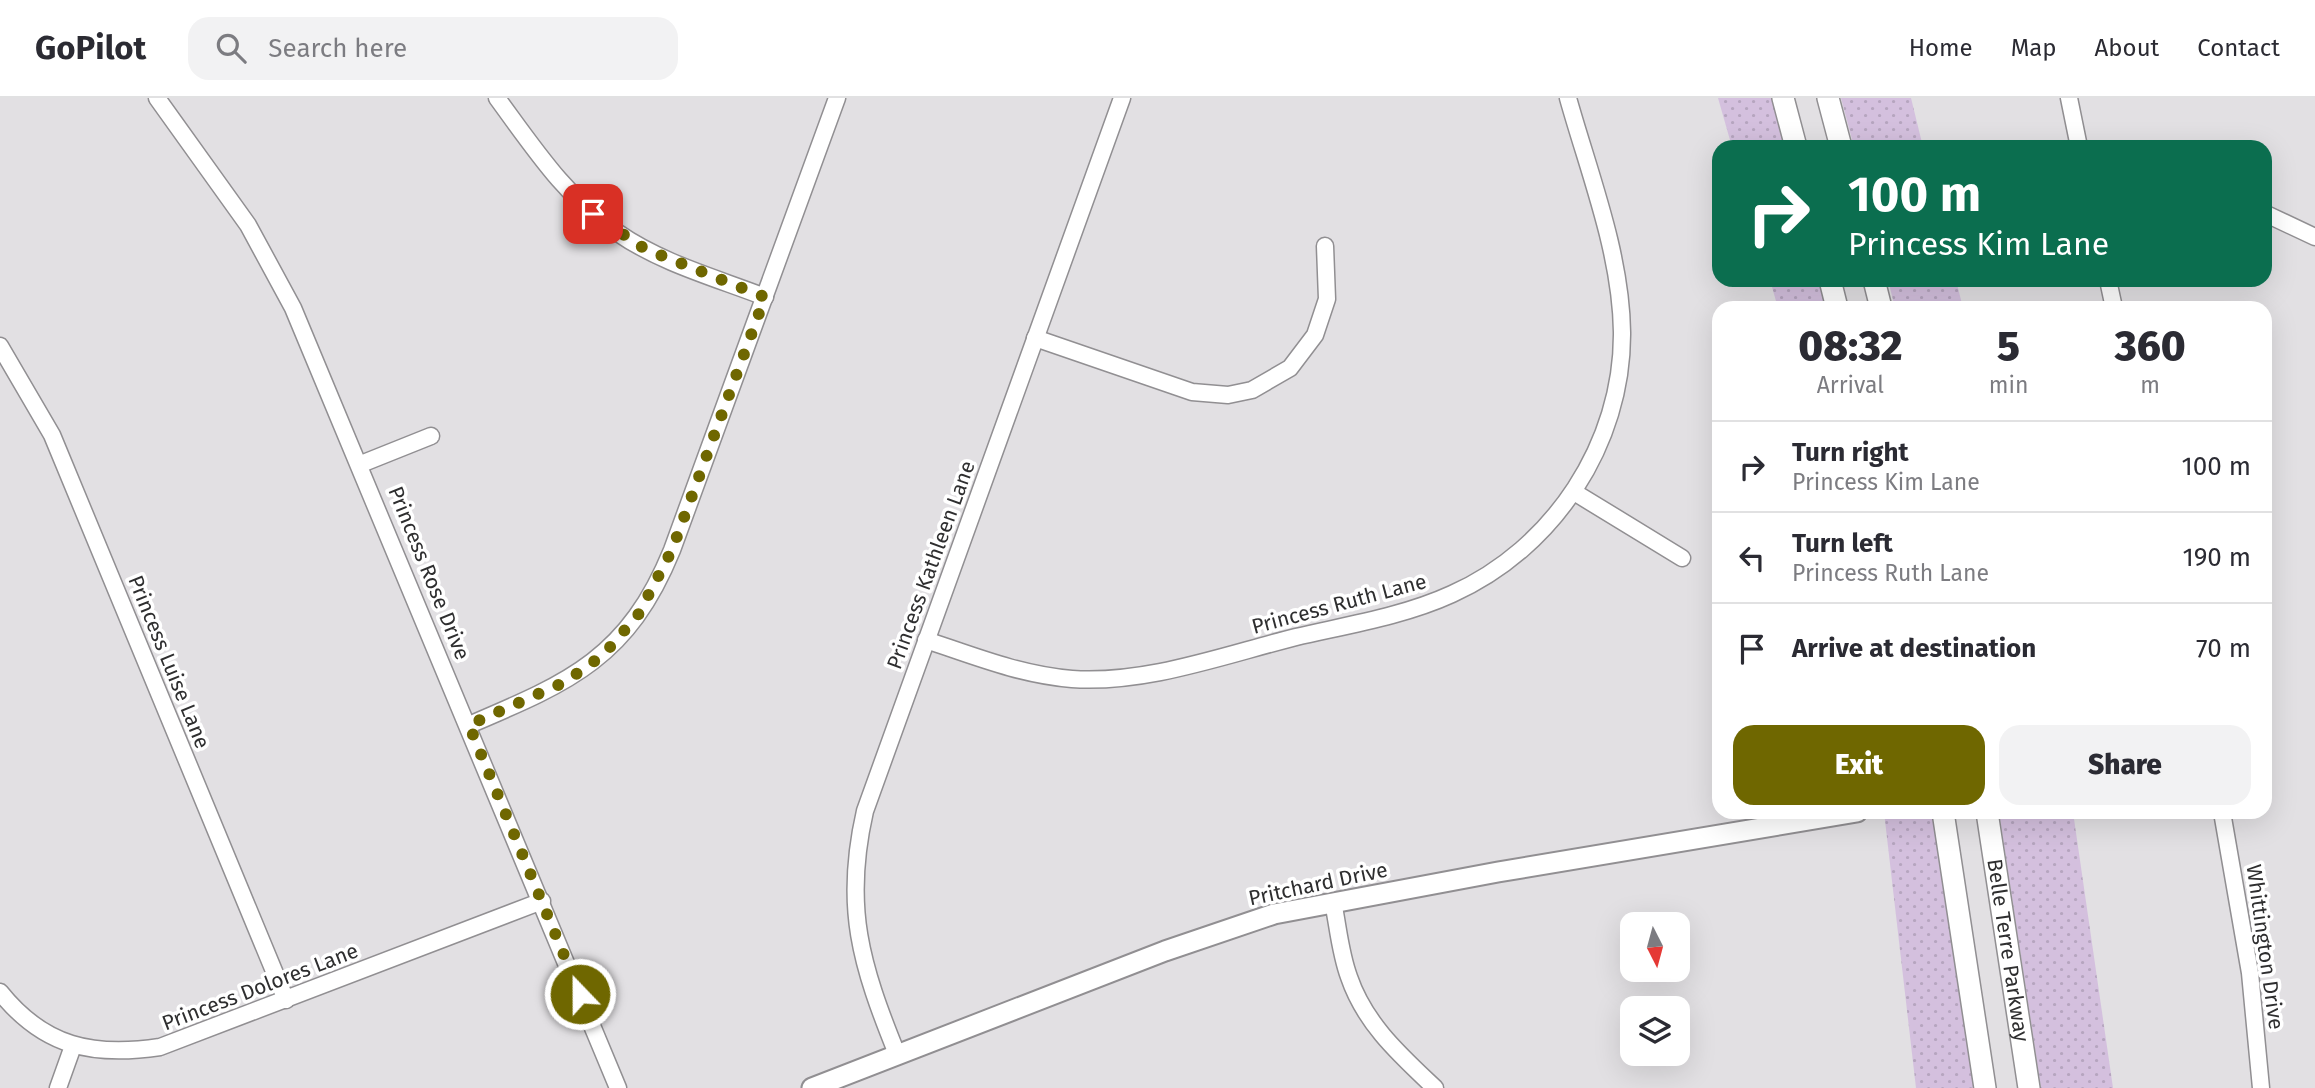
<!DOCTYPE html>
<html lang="en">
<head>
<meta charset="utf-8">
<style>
  body { margin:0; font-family:"Fira Sans",sans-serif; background:#f2f2f3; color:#2b2b33; height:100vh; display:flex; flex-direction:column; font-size:26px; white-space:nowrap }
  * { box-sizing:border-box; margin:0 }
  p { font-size:23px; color:#7c7c81 }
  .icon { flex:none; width:38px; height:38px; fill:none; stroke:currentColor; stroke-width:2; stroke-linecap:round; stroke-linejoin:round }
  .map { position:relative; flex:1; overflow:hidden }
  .sheet { position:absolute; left:1712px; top:203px; width:560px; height:518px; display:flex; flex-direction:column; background:#fff; border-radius:21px; box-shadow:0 7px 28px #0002 }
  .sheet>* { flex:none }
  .top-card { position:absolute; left:1712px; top:42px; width:560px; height:147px; border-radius:21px; box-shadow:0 7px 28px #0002; background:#0b6e4f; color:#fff; overflow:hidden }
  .needle { width:46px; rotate:174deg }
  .fabs { position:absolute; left:1620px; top:814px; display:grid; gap:14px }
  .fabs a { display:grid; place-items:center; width:70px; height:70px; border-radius:14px; background:#fff; box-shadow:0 7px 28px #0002; font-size:35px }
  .pin { position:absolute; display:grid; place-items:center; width:60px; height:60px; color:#fff; margin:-30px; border-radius:14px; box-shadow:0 4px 10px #0006 }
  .me { position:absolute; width:77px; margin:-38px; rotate:338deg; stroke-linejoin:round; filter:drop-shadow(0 0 5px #0008) }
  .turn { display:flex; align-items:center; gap:24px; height:147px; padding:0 21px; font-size:32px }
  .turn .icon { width:91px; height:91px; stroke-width:2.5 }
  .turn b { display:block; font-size:49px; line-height:60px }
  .eta { display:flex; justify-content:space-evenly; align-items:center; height:119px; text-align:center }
  .eta b { font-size:42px; font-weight:800; line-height:49px }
  .action { display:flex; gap:14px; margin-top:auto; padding:14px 21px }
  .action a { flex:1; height:80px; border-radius:21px; background:#6f6700; color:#fff; font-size:28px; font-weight:800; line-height:80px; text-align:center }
  .action a+a { background:#f2f2f3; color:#2b2b33 }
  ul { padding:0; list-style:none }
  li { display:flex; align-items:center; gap:21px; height:91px; padding:0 21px; border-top:2px solid #e1e1e2 }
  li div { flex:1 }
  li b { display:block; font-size:26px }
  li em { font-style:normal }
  header { display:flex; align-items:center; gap:42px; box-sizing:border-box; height:98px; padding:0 35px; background:#fff; border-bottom:2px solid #e1e1e2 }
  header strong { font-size:33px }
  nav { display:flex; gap:38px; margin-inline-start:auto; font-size:24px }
  .search { width:490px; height:63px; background:#f2f2f3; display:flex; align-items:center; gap:18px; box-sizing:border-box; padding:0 24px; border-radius:21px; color:#7c7c81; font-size:26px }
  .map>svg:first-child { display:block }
  .grass { fill:url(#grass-dots) }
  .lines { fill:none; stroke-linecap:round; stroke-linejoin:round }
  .minor-casing { stroke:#918f92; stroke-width:19 }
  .tertiary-casing { stroke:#918f92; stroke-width:23 }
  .secondary-casing { stroke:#918f92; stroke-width:24 }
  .minor { stroke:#fff; stroke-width:16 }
  .tertiary { stroke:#fff; stroke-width:19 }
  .secondary { stroke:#fff; stroke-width:21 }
  .route { stroke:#6f6700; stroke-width:12; stroke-dasharray:0 21.6 }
  .labels { text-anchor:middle; stroke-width:7; stroke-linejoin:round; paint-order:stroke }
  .street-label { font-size:21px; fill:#2e2e2f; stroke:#fff }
</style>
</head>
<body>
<header>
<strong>GoPilot</strong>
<div class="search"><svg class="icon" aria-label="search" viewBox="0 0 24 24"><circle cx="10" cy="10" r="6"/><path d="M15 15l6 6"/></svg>Search here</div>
<nav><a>Home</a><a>Map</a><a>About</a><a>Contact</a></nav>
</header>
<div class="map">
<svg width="2315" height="990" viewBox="0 0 2315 990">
  <defs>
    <pattern id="grass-dots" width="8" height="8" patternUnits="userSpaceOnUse" patternTransform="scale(1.75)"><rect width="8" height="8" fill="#d4c0de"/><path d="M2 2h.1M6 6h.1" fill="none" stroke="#b6a5bf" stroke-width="1.8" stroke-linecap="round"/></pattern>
  </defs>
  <rect width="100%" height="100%" fill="#e2e0e3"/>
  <g class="grass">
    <polygon points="1718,0 1773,0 1786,49 1732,49"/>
    <polygon points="1841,0 1911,0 1923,49 1854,49"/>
    <polygon points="1770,182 1820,182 1827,210 1778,210"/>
    <polygon points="1888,182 1956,182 1963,210 1895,210"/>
    <polygon points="1884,714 1932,714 1975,990 1916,990"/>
    <polygon points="1999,714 2073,714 2113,990 2041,990"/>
  </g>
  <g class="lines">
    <defs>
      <g id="minor">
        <polyline points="157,0 248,127 293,210 618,990"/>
        <path d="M497 0C533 49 567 101 618 135 661 165 716 180 765 199"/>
        <polyline points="2069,0 2079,49"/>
        <polyline points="2264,115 2315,139"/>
        <polyline points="2108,182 2114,210"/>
        <polyline points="1035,240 1192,294 1228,297 1252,292 1290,270 1315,237 1327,201 1325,148"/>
        <polyline points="0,248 52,337 286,902"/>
        <polyline points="361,366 431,338"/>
        <polyline points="1574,394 1682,460"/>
        <path d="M926 542C974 558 1021 577 1072 581 1147 586 1224 557 1296 539 1348 527 1404 518 1452 496 1553 451 1623 346 1622 234 1621 155 1589 75 1568 0"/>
        <path d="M469 627C570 584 628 560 672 452L837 0"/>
        <polyline points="2222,714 2250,875 2261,990"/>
        <path d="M1333 804C1338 828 1340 855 1349 879 1365 926 1400 957 1435 990"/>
        <path d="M0 894C44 949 93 959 160 949L542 803"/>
        <path d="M897 956C861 867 843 809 865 713L1122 0"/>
        <polyline points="58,990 73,948"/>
      </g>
      <polyline id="tertiary" points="812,990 1165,853 1274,816 1498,774 1857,714"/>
      <g id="secondary">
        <polyline points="1783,0 1796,49"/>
        <polyline points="1828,0 1841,49"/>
        <polyline points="1830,182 1837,210"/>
        <polyline points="1874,182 1881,210"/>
        <polyline points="1943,714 1985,990"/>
        <path id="s1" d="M1987 714 2029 990"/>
      </g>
    </defs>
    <use href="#minor" class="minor-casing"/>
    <use href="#tertiary" class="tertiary-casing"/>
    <use href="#secondary" class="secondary-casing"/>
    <use href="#minor" class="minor"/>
    <use href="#tertiary" class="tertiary"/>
    <use href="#secondary" class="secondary"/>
  </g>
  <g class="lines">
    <polyline class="route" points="580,896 469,627 565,584 603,557 638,517 672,452 765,199 645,151 593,116"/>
  </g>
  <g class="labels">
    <g class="street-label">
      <text transform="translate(931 467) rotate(-70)" y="7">Princess Kathleen Lane</text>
      <text transform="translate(429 475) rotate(68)" y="7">Princess Rose Drive</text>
      <text transform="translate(1339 506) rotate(-15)" y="7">Princess Ruth Lane</text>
      <text transform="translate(169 564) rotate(68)" y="7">Princess Luise Lane</text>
      <text transform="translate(1318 786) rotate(-12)" y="7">Pritchard Drive</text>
      <text transform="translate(2265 849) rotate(82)" y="7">Whittington Drive</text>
      <text dy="7" stroke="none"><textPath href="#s1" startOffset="140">Belle Terre Parkway</textPath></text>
      <text transform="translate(260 889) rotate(-21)" y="7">Princess Dolores Lane</text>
    </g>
  </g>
</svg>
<div class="fabs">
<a><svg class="needle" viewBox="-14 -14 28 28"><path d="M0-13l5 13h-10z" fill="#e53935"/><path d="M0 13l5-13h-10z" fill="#7c7c81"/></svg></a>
<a><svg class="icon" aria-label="layers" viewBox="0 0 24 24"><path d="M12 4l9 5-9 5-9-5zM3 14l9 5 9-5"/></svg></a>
</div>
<div class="pin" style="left:593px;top:116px;background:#d93025"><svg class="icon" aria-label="arrive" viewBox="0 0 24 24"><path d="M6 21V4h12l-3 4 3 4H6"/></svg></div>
<svg class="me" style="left:580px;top:896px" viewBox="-20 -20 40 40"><circle r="17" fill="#6f6700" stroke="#fff" stroke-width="3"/><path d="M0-11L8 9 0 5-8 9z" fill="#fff"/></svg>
<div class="top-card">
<div class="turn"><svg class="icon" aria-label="right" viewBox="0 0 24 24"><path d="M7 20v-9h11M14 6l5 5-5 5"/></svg><div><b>100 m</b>Princess Kim Lane</div></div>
</div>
<section class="sheet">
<div class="eta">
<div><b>08:32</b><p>Arrival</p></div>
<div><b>5</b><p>min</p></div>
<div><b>360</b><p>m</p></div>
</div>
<ul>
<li><svg class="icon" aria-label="right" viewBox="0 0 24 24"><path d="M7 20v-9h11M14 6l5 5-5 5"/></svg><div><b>Turn right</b><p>Princess Kim Lane</p></div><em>100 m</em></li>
<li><svg class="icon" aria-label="left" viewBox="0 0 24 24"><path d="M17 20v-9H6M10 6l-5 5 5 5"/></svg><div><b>Turn left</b><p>Princess Ruth Lane</p></div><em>190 m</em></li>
<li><svg class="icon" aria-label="arrive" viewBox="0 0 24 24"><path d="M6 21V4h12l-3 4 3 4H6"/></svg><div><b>Arrive at destination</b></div><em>70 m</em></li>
</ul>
<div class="action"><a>Exit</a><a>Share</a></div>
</section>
</div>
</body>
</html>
